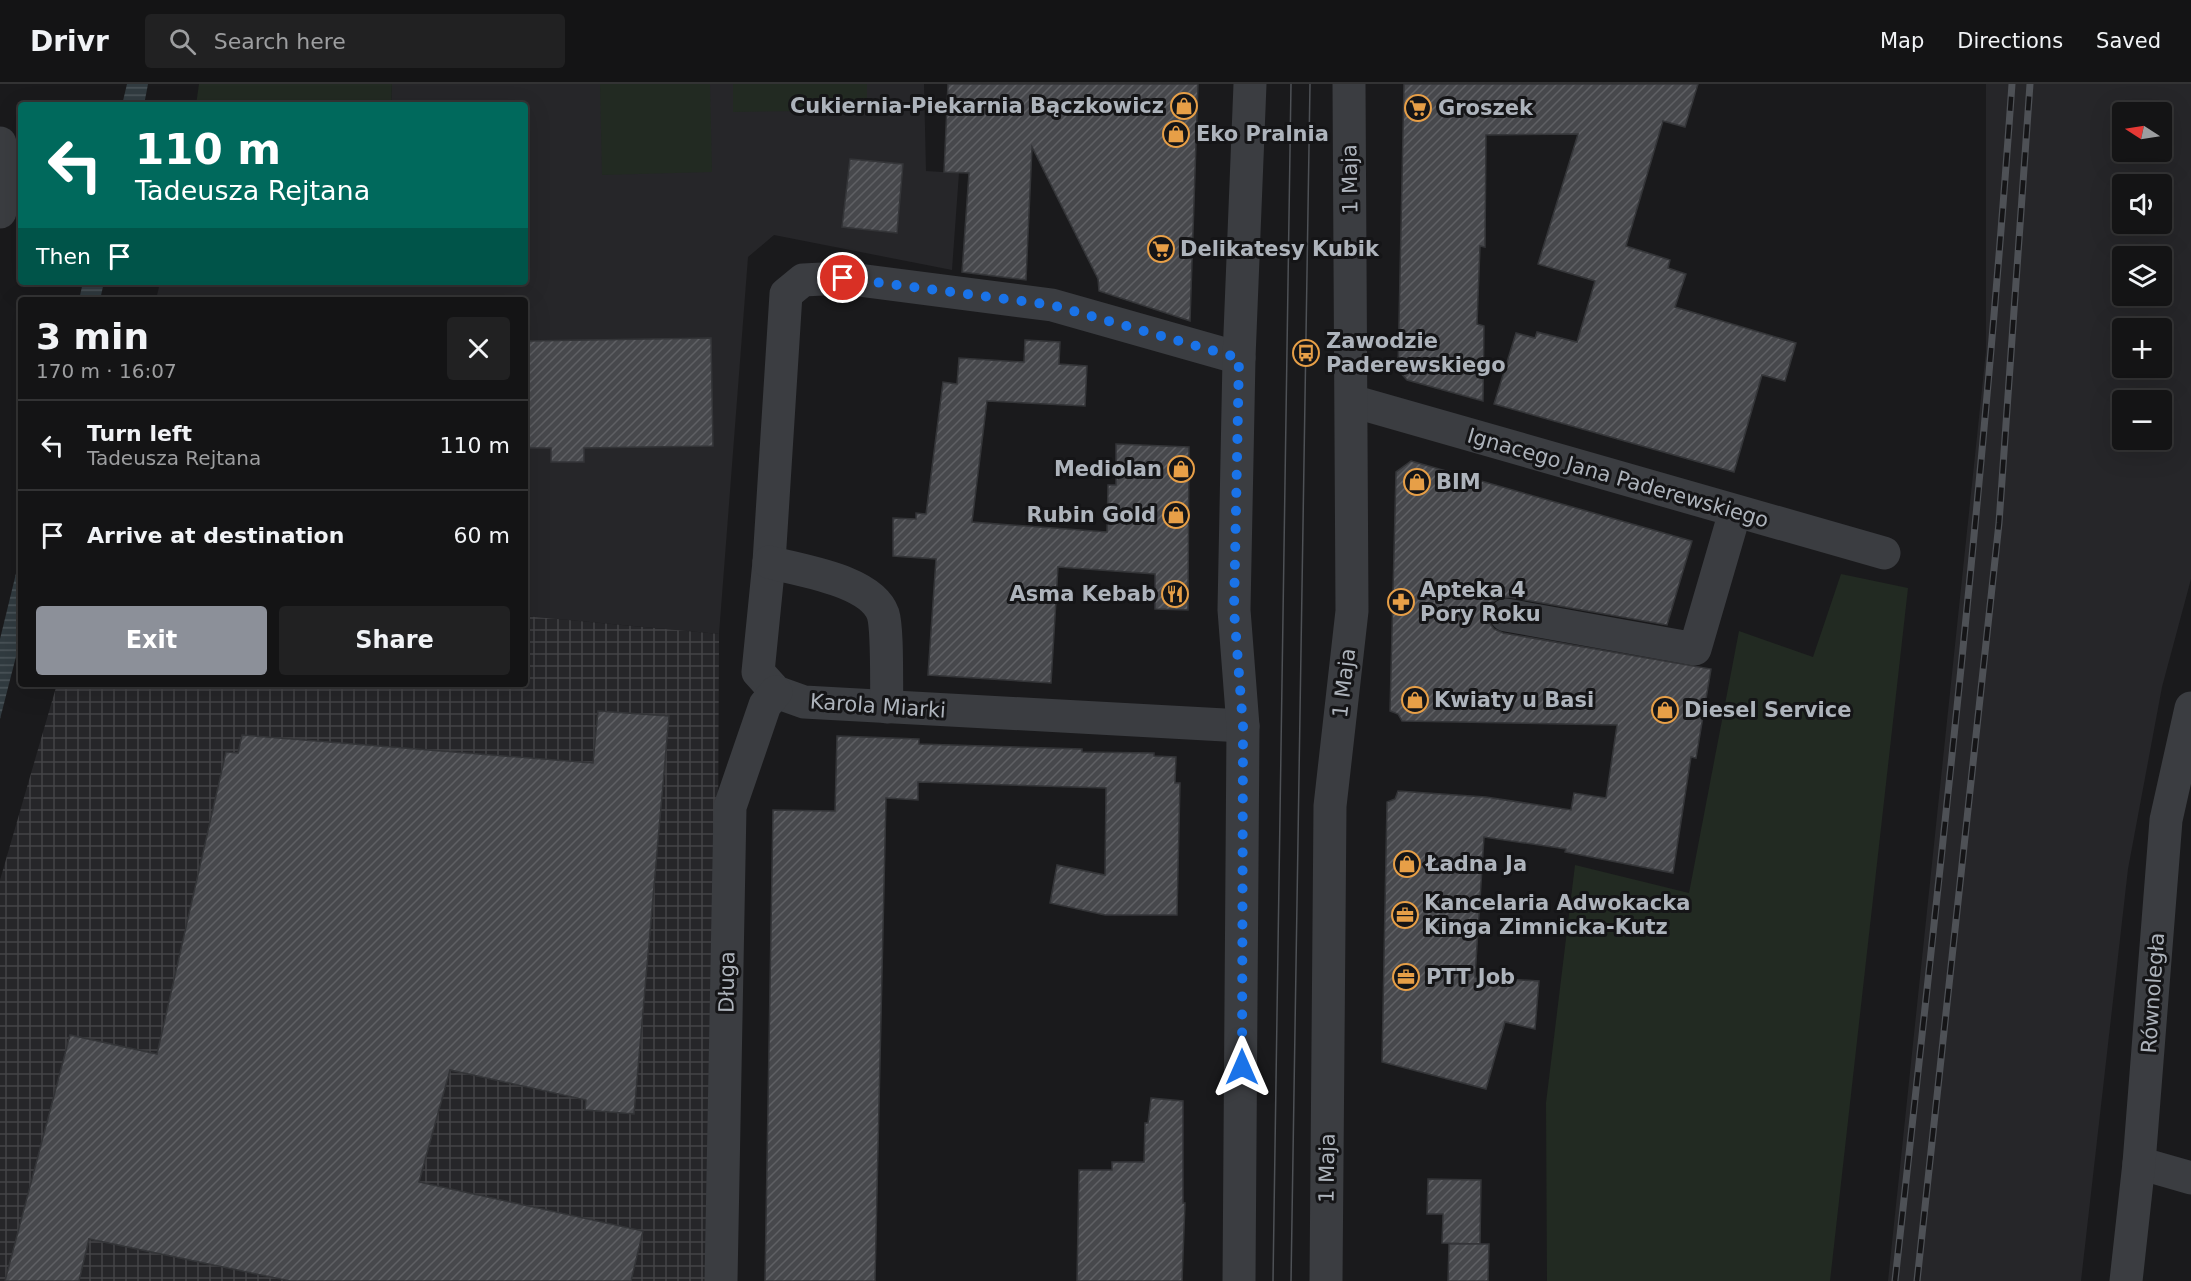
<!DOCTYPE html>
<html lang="en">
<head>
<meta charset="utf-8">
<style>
  body { margin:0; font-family:"DejaVu Sans",sans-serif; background:#212122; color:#f1f3f6; height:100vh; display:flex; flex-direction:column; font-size:22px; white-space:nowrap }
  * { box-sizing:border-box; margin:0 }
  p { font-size:20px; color:#9d9ea0 }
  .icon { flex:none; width:33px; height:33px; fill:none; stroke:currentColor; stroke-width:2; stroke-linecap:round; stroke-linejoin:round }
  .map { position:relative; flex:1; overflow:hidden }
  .panel { position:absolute; left:18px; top:213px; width:510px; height:390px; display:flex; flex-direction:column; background:#141415; border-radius:6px; box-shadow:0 6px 24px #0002,0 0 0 2px #333334 }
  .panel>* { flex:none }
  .banner { position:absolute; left:18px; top:18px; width:510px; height:183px; border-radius:6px; box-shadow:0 6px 24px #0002,0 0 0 2px #333334; background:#00695c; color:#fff; overflow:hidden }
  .needle { width:39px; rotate:282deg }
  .fabs { position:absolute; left:2112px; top:18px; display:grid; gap:12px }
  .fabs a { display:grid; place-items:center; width:60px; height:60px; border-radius:6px; background:#141415; box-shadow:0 6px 24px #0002,0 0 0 2px #333334; font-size:30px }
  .pin { position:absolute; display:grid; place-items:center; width:51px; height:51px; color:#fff; margin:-26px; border:3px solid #fff; border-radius:50%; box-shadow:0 2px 6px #0007 }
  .me { position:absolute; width:66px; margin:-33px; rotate:0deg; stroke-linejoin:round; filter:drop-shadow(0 0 4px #0008) }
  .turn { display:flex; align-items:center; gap:21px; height:126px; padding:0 18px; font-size:27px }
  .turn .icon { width:78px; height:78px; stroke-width:2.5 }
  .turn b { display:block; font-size:42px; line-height:51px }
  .then { display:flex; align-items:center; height:57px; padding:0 18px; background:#0003; gap:12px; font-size:22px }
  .round { display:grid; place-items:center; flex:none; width:63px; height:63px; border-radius:6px; background:#212122 }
  .head { display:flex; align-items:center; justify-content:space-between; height:102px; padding:0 18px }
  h1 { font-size:36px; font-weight:700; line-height:45px }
  .primary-button { display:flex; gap:12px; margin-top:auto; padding:12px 18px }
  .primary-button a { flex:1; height:69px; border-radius:6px; background:#8c9099; color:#fff; font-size:24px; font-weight:700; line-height:69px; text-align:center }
  .primary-button a+a { background:#212122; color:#f1f3f6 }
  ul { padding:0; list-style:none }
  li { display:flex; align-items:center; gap:18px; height:90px; padding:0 18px; border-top:2px solid #333334 }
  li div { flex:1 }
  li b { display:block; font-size:22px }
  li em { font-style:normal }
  header { display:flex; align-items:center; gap:36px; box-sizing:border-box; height:84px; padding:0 30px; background:#141415; border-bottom:2px solid #333334 }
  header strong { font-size:28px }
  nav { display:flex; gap:33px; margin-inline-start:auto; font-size:21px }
  .search { width:420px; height:54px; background:#212122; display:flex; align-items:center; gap:15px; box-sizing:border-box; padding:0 21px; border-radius:6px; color:#9d9ea0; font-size:22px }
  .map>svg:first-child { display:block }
  .built { fill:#262629; fill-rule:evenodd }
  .industrial { fill:url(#industrial-grid) }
  .grass { fill:#222a22 }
  .water { fill:url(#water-rules) }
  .building { fill:url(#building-hatch); stroke:#343538; stroke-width:1.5 }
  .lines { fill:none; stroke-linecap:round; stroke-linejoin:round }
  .minor { stroke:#3b3d41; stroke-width:33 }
  .tram { stroke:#4e5156; stroke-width:1.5 }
  .rail-casing { stroke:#4e5156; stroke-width:7 }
  .rail { stroke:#151517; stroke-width:4.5; stroke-dasharray:14; stroke-linecap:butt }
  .route { stroke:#1a73e8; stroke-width:10; stroke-dasharray:0 18 }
  .labels { text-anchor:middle; stroke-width:6; stroke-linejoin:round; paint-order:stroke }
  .poi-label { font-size:21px; font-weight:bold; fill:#adb3bb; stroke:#151517; text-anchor:start }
  .street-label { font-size:21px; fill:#adb3bb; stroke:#151517 }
</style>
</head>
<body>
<header>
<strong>Drivr</strong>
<div class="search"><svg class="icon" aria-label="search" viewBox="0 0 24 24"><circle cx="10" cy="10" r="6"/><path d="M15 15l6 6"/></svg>Search here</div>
<nav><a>Map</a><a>Directions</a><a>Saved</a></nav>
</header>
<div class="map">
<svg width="2191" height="1197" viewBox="0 0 2191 1197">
  <defs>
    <pattern id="industrial-grid" width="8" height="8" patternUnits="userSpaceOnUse" patternTransform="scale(1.5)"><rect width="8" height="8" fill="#262629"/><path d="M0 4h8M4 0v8" fill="none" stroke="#434346"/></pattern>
    <pattern id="water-rules" width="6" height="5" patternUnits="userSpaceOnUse" patternTransform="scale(1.5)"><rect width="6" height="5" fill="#313b40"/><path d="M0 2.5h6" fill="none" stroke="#4c555a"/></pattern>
    <pattern id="building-hatch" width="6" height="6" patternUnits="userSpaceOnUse" patternTransform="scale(1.5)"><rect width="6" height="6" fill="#47484c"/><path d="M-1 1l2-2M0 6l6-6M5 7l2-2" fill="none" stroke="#5f6064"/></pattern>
  </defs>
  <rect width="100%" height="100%" fill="#1a1a1c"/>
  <g class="built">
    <polygon points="392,0 924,0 926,87 959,89 952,186 774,151 748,173 719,550 525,532 525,216 156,216 160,198 525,198 525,21 391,21"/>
    <path d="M1986 0H2191V495L2162 603 2128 785 2081 1197H1888L1986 267ZM2122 28H2162V68H2122ZM2122 100H2162V140H2122ZM2122 172H2162V212H2122ZM2122 244H2162V284H2122ZM2122 316H2162V356H2122Z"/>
  </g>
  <polygon class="industrial" points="525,532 719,550 716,1197 0,1197 0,796 57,600 525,600"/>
  <g class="grass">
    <polygon points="199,0 392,0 391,21 196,21"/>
    <polygon points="600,0 710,0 712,88 602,91"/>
    <polygon points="733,0 867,0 867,26 733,28"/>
    <polygon points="1841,490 1908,504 1830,1197 1547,1197 1546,1019 1575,781 1689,809 1739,547 1813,573"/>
  </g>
  <g class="water">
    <polygon points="127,0 148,0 144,21 122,21"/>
    <polygon points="83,198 104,198 100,216 79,216"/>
    <polygon points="21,469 21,553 0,635 0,555"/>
  </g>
  <g class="building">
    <polygon points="948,0 1198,0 1190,237 1099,207 1098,195 1032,63 1026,196 962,188 969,89 944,88"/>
    <polygon points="1404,0 1698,0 1685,43 1663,37 1626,162 1670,176 1668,184 1686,190 1675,223 1796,259 1785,297 1762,291 1734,388 1494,320 1516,249 1535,254 1537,248 1577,258 1595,197 1538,180 1578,50 1486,51 1485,163 1480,162 1477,240 1484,242 1483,317 1407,296 1398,286"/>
    <polygon points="850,75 903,80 897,149 842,143"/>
    <polygon points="711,254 713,362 584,364 584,378 551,378 551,364 525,364 525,257"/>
    <polygon points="1025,256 1060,258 1059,280 1087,282 1085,322 987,317 972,438 1107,448 1108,401 1116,401 1116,360 1189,363 1188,526 1155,525 1155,490 1058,483 1051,599 928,591 936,475 893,472 893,434 916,435 916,429 926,430 943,298 957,300 959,274 1024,278"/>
    <polygon points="1411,377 1692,457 1667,541 1509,513 1499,514 1491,519 1488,528 1488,537 1494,545 1503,549 1711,585 1696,674 1691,673 1673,789 1565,768 1566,765 1484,753 1475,893 1539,897 1535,945 1505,938 1486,1005 1382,978 1387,718 1395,715 1398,707 1486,713 1571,726 1574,709 1606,714 1617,641 1402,637 1398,630 1390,627 1396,388"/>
    <polygon points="598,627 669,632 634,1030 585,1026 586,1016 450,986 419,1098 643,1147 631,1197 290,1197 89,1155 79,1197 5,1197 70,951 157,970 226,668 238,669 242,651 593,679"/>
    <polygon points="837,652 919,655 919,660 1082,665 1082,668 1154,669 1154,672 1176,673 1175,699 1180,699 1177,831 1105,831 1050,819 1057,781 1105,791 1106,704 918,698 918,716 886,714 875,1197 765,1197 773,726 835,727"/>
    <polygon points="1151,1014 1183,1017 1183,1119 1185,1119 1182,1197 1077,1197 1079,1086 1112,1086 1112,1078 1144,1078 1145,1039 1148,1039"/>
    <polygon points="1428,1095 1481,1096 1480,1160 1442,1159 1443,1130 1427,1130"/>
    <polygon points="1449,1160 1489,1160 1488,1197 1448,1197"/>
  </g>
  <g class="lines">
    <g class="minor">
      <polyline points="0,59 0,128"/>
      <polyline points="1239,274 1052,221 843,194 803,196 786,210 769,478 758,588 776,608 804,618 1243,642"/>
      <polyline points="1352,317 1884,469"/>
      <path d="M769 478C801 487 871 496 883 530 888 546 886 603 887 623"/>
      <polyline points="1506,531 1695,565 1735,428"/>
      <polyline points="2139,1079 2191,1094"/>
      <polyline points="721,1197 730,723 765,621 776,608"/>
      <polyline points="1239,1197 1243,642 1234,526 1239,274 1250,0"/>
      <polyline points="1326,1197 1330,722 1352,527 1349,0"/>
      <polyline points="2126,1197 2139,1079 2166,736 2191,624"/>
    </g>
    <g class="tram">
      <polyline points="1273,1197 1291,0"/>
      <polyline points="1291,1197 1310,0"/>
    </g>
    <defs>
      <g id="rail">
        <path d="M1895 1197C1939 798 1984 400 2012 0"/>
        <polyline points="1917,1197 1999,439 2030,0"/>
      </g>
    </defs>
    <use href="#rail" class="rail-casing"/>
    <use href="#rail" class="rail"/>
  </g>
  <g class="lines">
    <polyline class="route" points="843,194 1052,221 1239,274 1234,526 1243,642 1242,983"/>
  </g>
  <defs>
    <symbol id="shop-ring" viewBox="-11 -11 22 22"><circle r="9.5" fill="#151517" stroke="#e79f47" stroke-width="1.5"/><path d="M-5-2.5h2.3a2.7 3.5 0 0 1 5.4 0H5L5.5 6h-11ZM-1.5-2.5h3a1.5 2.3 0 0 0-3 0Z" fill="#e79f47"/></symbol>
    <symbol id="supermarket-ring" viewBox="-11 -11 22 22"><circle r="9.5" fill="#151517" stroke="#e79f47" stroke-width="1.5"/><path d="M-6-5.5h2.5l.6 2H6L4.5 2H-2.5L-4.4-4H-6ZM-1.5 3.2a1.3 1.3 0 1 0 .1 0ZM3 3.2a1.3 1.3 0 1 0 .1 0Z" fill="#e79f47"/></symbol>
    <symbol id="bus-ring" viewBox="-11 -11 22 22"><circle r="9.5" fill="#151517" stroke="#e79f47" stroke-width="1.5"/><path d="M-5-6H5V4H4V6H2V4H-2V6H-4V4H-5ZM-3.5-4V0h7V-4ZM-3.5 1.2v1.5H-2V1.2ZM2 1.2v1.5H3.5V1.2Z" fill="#e79f47"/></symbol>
    <symbol id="restaurant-ring" viewBox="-11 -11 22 22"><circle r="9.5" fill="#151517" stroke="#e79f47" stroke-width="1.5"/><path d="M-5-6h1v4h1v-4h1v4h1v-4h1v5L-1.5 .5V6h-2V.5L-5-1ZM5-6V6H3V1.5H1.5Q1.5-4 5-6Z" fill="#e79f47"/></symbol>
    <symbol id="pharmacy-ring" viewBox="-11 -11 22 22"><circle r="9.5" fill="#151517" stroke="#e79f47" stroke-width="1.5"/><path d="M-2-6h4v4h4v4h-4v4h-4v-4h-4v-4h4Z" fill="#e79f47"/></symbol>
    <symbol id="office-ring" viewBox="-11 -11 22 22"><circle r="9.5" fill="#151517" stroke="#e79f47" stroke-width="1.5"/><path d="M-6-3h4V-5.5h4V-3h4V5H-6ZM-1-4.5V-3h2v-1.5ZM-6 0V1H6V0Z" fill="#e79f47"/></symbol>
  </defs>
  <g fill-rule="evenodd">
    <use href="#shop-ring" x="1169" y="7" width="30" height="30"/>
    <use href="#supermarket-ring" x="1403" y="9" width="30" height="30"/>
    <use href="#shop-ring" x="1161" y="35" width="30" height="30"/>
    <use href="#supermarket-ring" x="1146" y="150" width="30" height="30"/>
    <use href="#bus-ring" x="1291" y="254" width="30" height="30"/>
    <use href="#shop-ring" x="1166" y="370" width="30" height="30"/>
    <use href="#shop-ring" x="1402" y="383" width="30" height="30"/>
    <use href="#shop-ring" x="1161" y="416" width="30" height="30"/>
    <use href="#restaurant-ring" x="1160" y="495" width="30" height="30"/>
    <use href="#pharmacy-ring" x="1386" y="503" width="30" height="30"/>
    <use href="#shop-ring" x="1400" y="601" width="30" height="30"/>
    <use href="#shop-ring" x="1650" y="611" width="30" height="30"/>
    <use href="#shop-ring" x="1392" y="765" width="30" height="30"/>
    <use href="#office-ring" x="1390" y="816" width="30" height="30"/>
    <use href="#office-ring" x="1391" y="878" width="30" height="30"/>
  </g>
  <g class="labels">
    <g class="poi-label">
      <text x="1164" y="29" text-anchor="end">Cukiernia-Piekarnia Bączkowicz</text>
      <text x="1438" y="31">Groszek</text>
      <text x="1196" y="57">Eko Pralnia</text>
      <text x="1180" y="172">Delikatesy Kubik</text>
      <text x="1326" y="264">Zawodzie<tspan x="1326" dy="24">Paderewskiego</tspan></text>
      <text x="1162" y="392" text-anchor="end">Mediolan</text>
      <text x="1436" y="405">BIM</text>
      <text x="1156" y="438" text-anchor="end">Rubin Gold</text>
      <text x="1420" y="513">Apteka 4<tspan x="1420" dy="24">Pory Roku</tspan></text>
      <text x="1156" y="517" text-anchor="end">Asma Kebab</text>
      <text x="1434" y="623">Kwiaty u Basi</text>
      <text x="1684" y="633">Diesel Service</text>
      <text x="1426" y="787">Ładna Ja</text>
      <text x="1424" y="826">Kancelaria Adwokacka<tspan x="1424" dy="24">Kinga Zimnicka-Kutz</tspan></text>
      <text x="1426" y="900">PTT Job</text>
    </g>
    <g class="street-label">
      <text transform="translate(1350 95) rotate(-91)" y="7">1 Maja</text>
      <text transform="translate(1618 394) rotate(16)" y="7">Ignacego Jana Paderewskiego</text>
      <text transform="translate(1344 599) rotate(-83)" y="7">1 Maja</text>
      <text transform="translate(878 622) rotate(4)" y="7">Karola Miarki</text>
      <text transform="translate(727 898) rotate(-89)" y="7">Długa</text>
      <text transform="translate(2153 909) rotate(-86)" y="7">Równoległa</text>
      <text transform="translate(1327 1084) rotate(-89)" y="7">1 Maja</text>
    </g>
  </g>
</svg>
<div class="fabs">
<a><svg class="needle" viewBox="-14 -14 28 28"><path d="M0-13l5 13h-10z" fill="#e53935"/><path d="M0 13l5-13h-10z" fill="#9d9ea0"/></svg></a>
<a><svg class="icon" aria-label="sound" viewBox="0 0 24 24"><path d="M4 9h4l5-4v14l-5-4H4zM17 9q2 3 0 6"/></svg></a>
<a><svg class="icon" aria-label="layers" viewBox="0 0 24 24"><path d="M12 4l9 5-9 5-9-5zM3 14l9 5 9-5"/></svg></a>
<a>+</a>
<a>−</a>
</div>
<div class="pin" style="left:843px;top:194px;background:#d93025"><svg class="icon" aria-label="arrive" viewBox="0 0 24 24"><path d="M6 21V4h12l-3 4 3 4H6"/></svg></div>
<svg class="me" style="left:1242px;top:983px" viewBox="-20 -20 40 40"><path d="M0-17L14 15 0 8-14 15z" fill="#1a73e8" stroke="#fff" stroke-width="4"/></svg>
<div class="banner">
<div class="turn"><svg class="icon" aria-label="left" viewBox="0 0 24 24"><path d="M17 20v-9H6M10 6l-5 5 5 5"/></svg><div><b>110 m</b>Tadeusza Rejtana</div></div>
<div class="then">Then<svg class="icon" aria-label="arrive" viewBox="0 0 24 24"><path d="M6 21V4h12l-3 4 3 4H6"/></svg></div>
</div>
<section class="panel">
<div class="head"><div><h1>3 min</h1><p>170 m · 16:07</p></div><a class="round"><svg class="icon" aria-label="close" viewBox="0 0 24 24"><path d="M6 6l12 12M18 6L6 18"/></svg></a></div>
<ul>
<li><svg class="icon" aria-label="left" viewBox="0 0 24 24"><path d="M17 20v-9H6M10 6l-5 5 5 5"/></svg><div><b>Turn left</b><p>Tadeusza Rejtana</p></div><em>110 m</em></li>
<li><svg class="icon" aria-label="arrive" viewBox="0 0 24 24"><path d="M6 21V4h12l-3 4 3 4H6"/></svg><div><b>Arrive at destination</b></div><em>60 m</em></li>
</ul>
<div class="primary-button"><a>Exit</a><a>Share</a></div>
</section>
</div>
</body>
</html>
